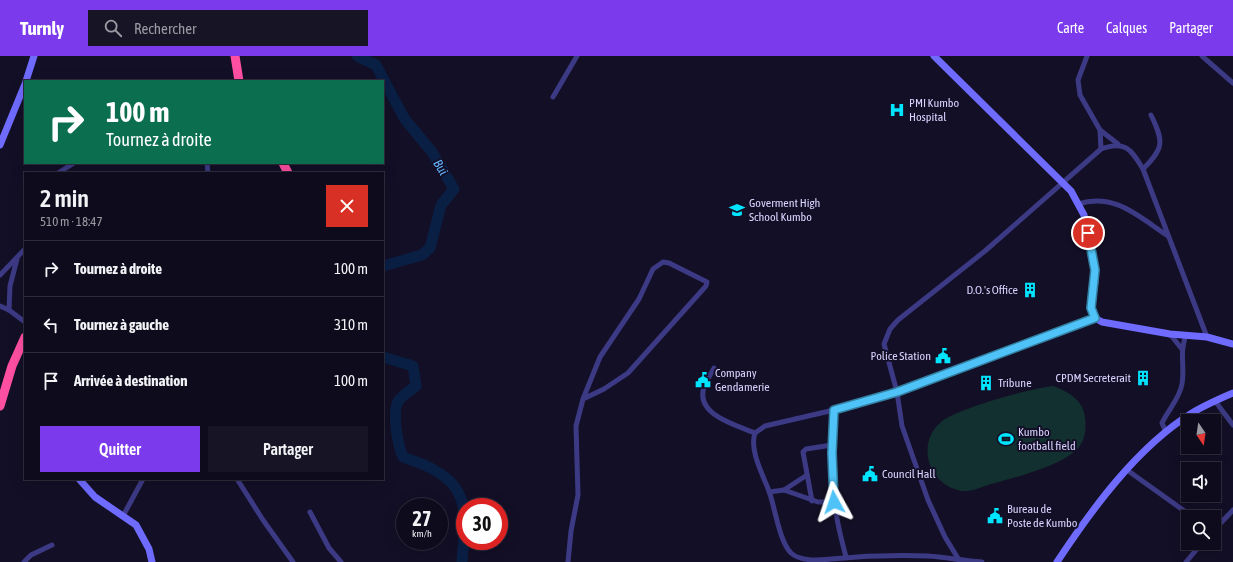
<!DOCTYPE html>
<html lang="fr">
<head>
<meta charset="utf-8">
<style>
  body { margin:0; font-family:"Asap Condensed",sans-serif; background:#171425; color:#f1f3f6; height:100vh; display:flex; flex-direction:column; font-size:15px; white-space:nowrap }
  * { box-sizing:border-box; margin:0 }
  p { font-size:13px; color:#9b9ba3 }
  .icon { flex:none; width:22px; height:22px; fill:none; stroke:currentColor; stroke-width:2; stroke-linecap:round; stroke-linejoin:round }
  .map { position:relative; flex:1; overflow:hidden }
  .panel { position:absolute; left:24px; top:116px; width:360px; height:308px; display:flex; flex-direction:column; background:#0e0b1c; border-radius:0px; box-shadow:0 4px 16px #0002,0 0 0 1px #2e2b3b }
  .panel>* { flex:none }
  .banner { position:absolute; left:24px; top:24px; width:360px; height:84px; border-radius:0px; box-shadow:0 4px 16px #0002,0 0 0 1px #2e2b3b; background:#0b6e4f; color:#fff; overflow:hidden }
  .needle { width:26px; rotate:167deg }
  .tools { position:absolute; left:1181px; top:358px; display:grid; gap:8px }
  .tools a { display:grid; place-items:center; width:40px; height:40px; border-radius:0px; background:#0e0b1c; box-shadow:0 4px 16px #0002,0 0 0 1px #2e2b3b; font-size:20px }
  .speed { position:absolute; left:396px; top:442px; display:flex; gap:8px; font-size:20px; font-weight:700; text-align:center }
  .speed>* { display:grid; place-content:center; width:52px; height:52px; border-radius:50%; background:#0e0b1c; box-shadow:0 4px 16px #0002,0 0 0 1px #2e2b3b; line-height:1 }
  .speed small { font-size:10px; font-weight:400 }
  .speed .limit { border:6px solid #d22; background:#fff; color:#111 }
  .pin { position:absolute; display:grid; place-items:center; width:34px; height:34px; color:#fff; margin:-17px; border:2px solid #fff; border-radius:50%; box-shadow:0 1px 4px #0007 }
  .me { position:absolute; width:44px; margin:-22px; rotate:355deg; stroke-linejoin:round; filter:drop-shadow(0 0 3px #0008) }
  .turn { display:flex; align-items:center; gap:14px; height:84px; padding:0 16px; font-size:18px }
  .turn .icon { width:52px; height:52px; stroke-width:2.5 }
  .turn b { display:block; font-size:28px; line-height:34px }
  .round { display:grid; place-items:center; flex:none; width:42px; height:42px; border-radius:0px; background:#171425 }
  .head { display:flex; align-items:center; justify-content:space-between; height:68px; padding:0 16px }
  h1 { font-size:24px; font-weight:600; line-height:30px }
  .cta { display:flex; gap:8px; margin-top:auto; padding:8px 16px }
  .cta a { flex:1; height:46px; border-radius:0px; background:#7c3aed; color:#fff; font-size:16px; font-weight:600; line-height:46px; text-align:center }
  .cta a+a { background:#171425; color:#f1f3f6 }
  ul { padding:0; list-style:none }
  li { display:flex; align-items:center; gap:12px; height:56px; padding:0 16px; border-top:1px solid #2e2b3b }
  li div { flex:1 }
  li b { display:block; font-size:15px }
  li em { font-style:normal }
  header { display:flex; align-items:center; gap:24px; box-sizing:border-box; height:56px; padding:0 20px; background:#7c3aed; color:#fff }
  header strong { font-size:19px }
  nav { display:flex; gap:22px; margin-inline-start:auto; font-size:14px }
  .search { width:280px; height:36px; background:#171425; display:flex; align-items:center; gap:10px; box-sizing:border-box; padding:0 14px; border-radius:0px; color:#9b9ba3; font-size:15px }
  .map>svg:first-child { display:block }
  .pitch { fill:#12302f }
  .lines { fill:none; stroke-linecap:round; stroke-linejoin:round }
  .river { stroke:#0a1f44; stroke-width:11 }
  .street { stroke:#3d3a85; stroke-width:5 }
  .secondary { stroke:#6f6bff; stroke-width:7 }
  .highway { stroke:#ff4fa3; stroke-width:9 }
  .route-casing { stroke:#337fa1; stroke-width:10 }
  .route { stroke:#4fc3f7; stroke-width:7 }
  .labels { text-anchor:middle; stroke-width:4; stroke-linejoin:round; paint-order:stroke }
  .poi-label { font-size:12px; fill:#d9d4ff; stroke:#130f26; text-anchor:start }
  .water-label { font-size:13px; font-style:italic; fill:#62b6ff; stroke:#130f26 }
</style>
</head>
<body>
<header>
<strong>Turnly</strong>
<div class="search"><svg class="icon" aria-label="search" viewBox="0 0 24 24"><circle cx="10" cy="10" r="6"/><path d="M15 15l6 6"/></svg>Rechercher</div>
<nav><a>Carte</a><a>Calques</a><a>Partager</a></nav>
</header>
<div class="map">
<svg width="1233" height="506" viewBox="0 0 1233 506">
  <rect width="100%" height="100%" fill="#130f26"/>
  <path class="pitch" d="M1053 330C1067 335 1084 344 1085 362 1086 371 1086 380 1081 388 1069 409 1012 422 988 429 980 432 970 436 962 435 929 430 915 388 941 366 956 353 1032 332 1053 330Z"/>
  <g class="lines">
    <g class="river">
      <polyline points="357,0 376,9 404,62 432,96 454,133 441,149 430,192 422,199 383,210"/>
      <path d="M383 301 413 310 416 330C411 334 403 339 399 344 391 354 398 390 403 401 413 405 425 408 434 414 474 435 464 469 462 506"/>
    </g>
    <g class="street">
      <polyline points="1087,0 1078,24 1080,39 1100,74 1118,88"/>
      <polyline points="1202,0 1233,27"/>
      <polyline points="553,41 577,0"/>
      <polyline points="1100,74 1101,93"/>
      <polyline points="207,107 208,117"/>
      <path d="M1143 113C1164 92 1164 86 1151 59"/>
      <polyline points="58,117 74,107"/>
      <path d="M1078 148C1115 136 1139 161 1168 180"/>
      <polyline points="0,219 25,193"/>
      <polyline points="0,250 9,254 25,266"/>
      <polyline points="9,254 10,230 17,203"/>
      <polyline points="1170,278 1181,292"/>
      <path d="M714 312C711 318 706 325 704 331 695 359 736 369 755 377"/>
      <polyline points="1215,345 1233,369"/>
      <path d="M834 354C831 388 830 422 836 456 838 471 842 486 846 501"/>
      <path d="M1166 376 1162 367C1168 354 1180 342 1182 328 1185 309 1179 298 1186 279"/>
      <polyline points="1127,414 1190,459"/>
      <polyline points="237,423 263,464 293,506"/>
      <polyline points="784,434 807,419"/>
      <polyline points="769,436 784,434 818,446 834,446"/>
      <polyline points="812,445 803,396 806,393 832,389"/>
      <polyline points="310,456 329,492 341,506"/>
      <polyline points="123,460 143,423"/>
      <polyline points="1214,474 1233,454"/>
      <path d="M959 504 945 481 928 444 902 370 897 336 884 288 890 273 898 264 985 195 1101 93C1125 84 1131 93 1143 113L1207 281"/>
      <polyline points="24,506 31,499 52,489"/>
      <polyline points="568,506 571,475 578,439 576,370 583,343 600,301 639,243 653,213 663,206 669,207 707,226 706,230 628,317 604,333 583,343"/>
      <path d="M982 506C964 505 946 501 928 500 896 499 863 500 831 503 819 504 801 506 791 497 779 485 775 451 769 435 763 419 749 394 755 377L765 370 834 354 897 336 1095 262"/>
      <polyline points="1186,506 1202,487"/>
    </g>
    <g class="secondary">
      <polyline points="934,0 1071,135 1084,159 1093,202 1095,226 1091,252 1095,262 1102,266 1170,278 1207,281 1233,288"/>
      <polyline points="26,25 34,0"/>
      <polyline points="0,89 25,28"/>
      <polyline points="79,423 95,441 136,469 149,493 152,506"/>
      <path d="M1057 506C1092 453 1137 391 1192 357 1205 349 1219 343 1233 337"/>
    </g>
    <g class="highway">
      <polyline points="235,0 239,25"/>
      <polyline points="283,107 288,117"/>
      <polyline points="0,350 12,310 25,281"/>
    </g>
  </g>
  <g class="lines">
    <defs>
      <polyline id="route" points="834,446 832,397 834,354 897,336 1095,262 1091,252 1095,214 1088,177"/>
    </defs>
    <use href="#route" class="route-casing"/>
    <use href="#route" class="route"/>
  </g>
  <defs>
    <symbol id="hospital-bare" viewBox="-9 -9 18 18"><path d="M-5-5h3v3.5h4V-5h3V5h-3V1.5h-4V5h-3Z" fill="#00e5ff" stroke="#130f26" stroke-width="2.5" paint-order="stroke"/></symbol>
    <symbol id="school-bare" viewBox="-9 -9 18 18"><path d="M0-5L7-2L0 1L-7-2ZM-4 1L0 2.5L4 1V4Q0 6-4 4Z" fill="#00e5ff" stroke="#130f26" stroke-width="2.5" paint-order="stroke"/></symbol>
    <symbol id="building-bare" viewBox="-9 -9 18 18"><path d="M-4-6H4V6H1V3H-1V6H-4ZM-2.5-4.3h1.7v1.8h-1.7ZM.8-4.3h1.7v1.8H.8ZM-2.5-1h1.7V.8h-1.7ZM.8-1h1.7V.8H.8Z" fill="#00e5ff" stroke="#130f26" stroke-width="2.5" paint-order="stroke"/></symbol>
    <symbol id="civic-bare" viewBox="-9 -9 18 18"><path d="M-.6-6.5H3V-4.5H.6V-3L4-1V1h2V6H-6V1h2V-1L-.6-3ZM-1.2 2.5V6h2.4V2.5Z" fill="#00e5ff" stroke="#130f26" stroke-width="2.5" paint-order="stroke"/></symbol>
    <symbol id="stadium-bare" viewBox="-9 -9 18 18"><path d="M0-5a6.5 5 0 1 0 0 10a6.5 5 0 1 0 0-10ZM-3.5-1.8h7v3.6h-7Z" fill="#00e5ff" stroke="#130f26" stroke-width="2.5" paint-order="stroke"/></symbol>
  </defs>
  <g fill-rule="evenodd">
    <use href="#hospital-bare" x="886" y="43" width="22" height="22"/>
    <use href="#school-bare" x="726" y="143" width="22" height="22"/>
    <use href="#building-bare" x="1019" y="223" width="22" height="22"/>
    <use href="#civic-bare" x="932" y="289" width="22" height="22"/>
    <use href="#building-bare" x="1132" y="311" width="22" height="22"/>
    <use href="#civic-bare" x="692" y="313" width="22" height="22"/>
    <use href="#building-bare" x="975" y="316" width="22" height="22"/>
    <use href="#stadium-bare" x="995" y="372" width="22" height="22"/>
    <use href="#civic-bare" x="859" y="407" width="22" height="22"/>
    <use href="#civic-bare" x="984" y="449" width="22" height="22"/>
  </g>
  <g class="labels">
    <g class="poi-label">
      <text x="909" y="51">PMI Kumbo<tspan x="909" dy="14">Hospital</tspan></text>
      <text x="749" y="151">Goverment High<tspan x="749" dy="14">School Kumbo</tspan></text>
      <text x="1018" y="238" text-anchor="end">D.O.'s Office</text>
      <text x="931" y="304" text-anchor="end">Police Station</text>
      <text x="715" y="321">Company<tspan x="715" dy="14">Gendamerie</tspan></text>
      <text x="1131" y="326" text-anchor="end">CPDM Secreterait</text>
      <text x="998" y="331">Tribune</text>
      <text x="1018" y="380">Kumbo<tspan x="1018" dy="14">football field</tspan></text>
      <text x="882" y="422">Council Hall</text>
      <text x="1007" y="457">Bureau de<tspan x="1007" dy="14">Poste de Kumbo</tspan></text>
    </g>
    <g class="water-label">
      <text transform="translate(441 111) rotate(58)" y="5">Bui</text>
    </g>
  </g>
</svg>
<div class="tools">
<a><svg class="needle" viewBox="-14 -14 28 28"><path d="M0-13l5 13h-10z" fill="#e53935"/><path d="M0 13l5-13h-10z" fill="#9b9ba3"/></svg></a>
<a><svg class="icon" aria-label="sound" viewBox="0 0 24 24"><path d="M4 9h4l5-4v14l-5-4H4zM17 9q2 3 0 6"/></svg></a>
<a><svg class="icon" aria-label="search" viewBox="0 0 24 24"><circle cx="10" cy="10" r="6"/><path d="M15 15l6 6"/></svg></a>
</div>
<div class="speed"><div>27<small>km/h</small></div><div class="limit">30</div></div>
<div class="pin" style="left:1088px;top:177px;background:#d93025"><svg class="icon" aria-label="arrive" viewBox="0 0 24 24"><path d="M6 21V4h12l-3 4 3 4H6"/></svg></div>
<svg class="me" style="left:834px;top:446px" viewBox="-20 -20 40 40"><path d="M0-17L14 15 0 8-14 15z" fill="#4fc3f7" stroke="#fff" stroke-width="4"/></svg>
<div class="banner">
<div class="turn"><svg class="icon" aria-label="right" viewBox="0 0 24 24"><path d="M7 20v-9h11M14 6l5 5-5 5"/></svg><div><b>100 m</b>Tournez à droite</div></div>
</div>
<section class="panel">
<div class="head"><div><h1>2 min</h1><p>510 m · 18:47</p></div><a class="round" style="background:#d93025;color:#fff"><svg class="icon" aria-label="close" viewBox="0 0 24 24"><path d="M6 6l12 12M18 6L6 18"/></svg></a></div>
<ul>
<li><svg class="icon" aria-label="right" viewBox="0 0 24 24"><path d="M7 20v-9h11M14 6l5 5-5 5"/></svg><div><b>Tournez à droite</b></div><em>100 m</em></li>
<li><svg class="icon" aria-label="left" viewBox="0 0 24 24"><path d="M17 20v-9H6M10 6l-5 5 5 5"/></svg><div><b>Tournez à gauche</b></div><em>310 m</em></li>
<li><svg class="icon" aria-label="arrive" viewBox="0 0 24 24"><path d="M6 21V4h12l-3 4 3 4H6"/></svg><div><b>Arrivée à destination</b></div><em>100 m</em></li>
</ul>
<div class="cta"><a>Quitter</a><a>Partager</a></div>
</section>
</div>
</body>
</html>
